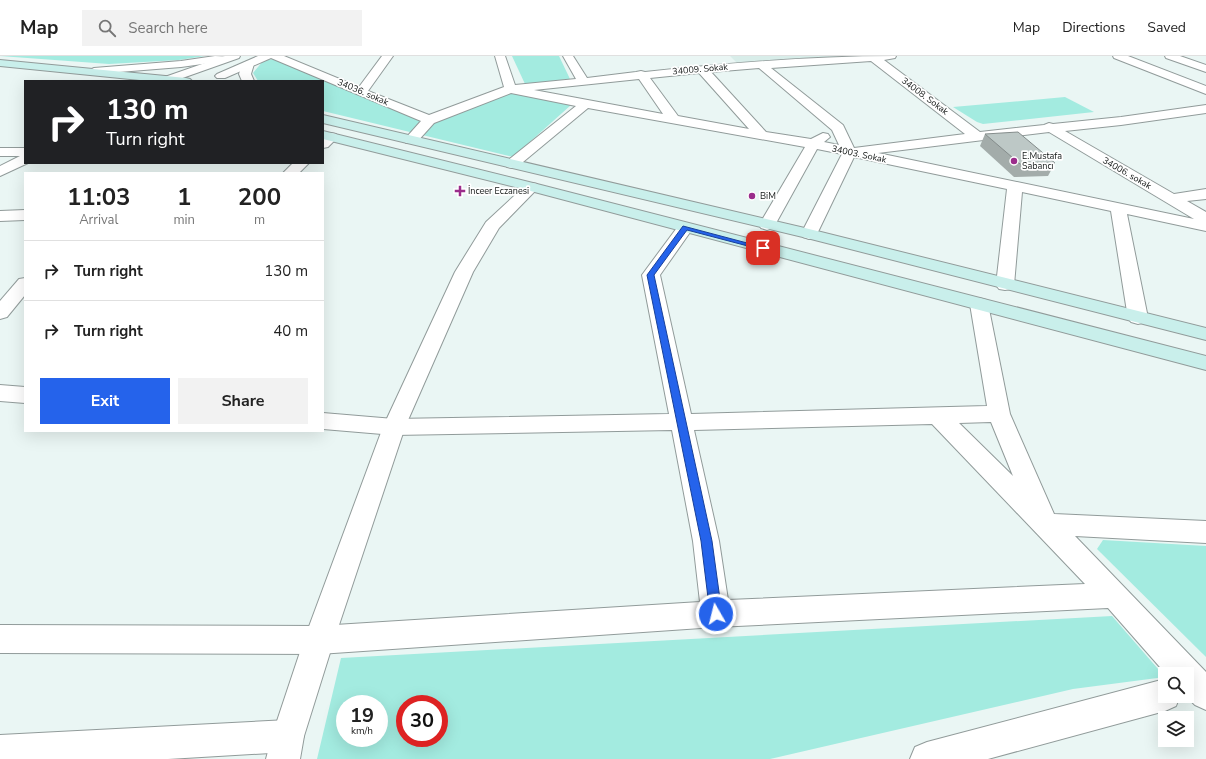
<!DOCTYPE html>
<html lang="en">
<head>
<meta charset="utf-8">
<style>
  body { margin:0; font-family:"Nunito Sans",sans-serif; background:#f2f2f2; color:#222; height:100vh; display:flex; flex-direction:column; font-size:15px; white-space:nowrap }
  * { box-sizing:border-box; margin:0 }
  p { font-size:13px; color:#767676 }
  .icon { flex:none; width:22px; height:22px; fill:none; stroke:currentColor; stroke-width:2; stroke-linecap:round; stroke-linejoin:round }
  .map { position:relative; flex:1; overflow:hidden }
  .sheet { position:absolute; left:24px; top:116px; width:300px; height:260px; display:flex; flex-direction:column; background:#fff; border-radius:0px; box-shadow:0 4px 16px #0002 }
  .sheet>* { flex:none }
  .hud { position:absolute; left:24px; top:24px; width:300px; height:84px; border-radius:0px; box-shadow:0 4px 16px #0002; background:#202124; color:#fff; overflow:hidden }
  .controls { position:absolute; left:1158px; top:611px; display:grid; gap:8px }
  .controls a { display:grid; place-items:center; width:36px; height:36px; border-radius:0px; background:#fff; box-shadow:0 4px 16px #0002; font-size:20px }
  .speed { position:absolute; left:336px; top:639px; display:flex; gap:8px; font-size:20px; font-weight:700; text-align:center }
  .speed>* { display:grid; place-content:center; width:52px; height:52px; border-radius:50%; background:#fff; box-shadow:0 4px 16px #0002; line-height:1 }
  .speed small { font-size:10px; font-weight:400 }
  .speed .limit { border:6px solid #d22; background:#fff; color:#111 }
  .pin { position:absolute; display:grid; place-items:center; width:34px; height:34px; color:#fff; margin:-17px; border-radius:8px; box-shadow:0 2px 6px #0006 }
  .me { position:absolute; width:44px; margin:-22px; rotate:352deg; stroke-linejoin:round; filter:drop-shadow(0 0 3px #0008) }
  .turn { display:flex; align-items:center; gap:14px; height:84px; padding:0 16px; font-size:18px }
  .turn .icon { width:52px; height:52px; stroke-width:2.5 }
  .turn b { display:block; font-size:28px; line-height:34px }
  .eta { display:flex; justify-content:space-evenly; align-items:center; height:68px; text-align:center }
  .eta b { font-size:24px; font-weight:700; line-height:28px }
  .button { display:flex; gap:8px; margin-top:auto; padding:8px 16px }
  .button a { flex:1; height:46px; border-radius:0px; background:#2563eb; color:#fff; font-size:16px; font-weight:700; line-height:46px; text-align:center }
  .button a+a { background:#f2f2f2; color:#222 }
  ul { padding:0; list-style:none }
  li { display:flex; align-items:center; gap:12px; height:60px; padding:0 16px; border-top:1px solid #e0e0e0 }
  li div { flex:1 }
  li b { display:block; font-size:15px }
  li em { font-style:normal }
  header { display:flex; align-items:center; gap:24px; box-sizing:border-box; height:56px; padding:0 20px; background:#fff; border-bottom:1px solid #e0e0e0 }
  header strong { font-size:19px }
  nav { display:flex; gap:22px; margin-inline-start:auto; font-size:14px }
  .search { width:280px; height:36px; background:#f2f2f2; display:flex; align-items:center; gap:10px; box-sizing:border-box; padding:0 14px; border-radius:0px; color:#767676; font-size:15px }
  .map>svg:first-child { display:block }
  .built { fill:#d8ede9 }
  .green { fill:#a3ebe0; fill-rule:evenodd }
  .lines { fill:none; stroke-linecap:round; stroke-linejoin:round }
  .minor-casing { stroke:#919b9a; stroke-width:2 }
  .tertiary-casing { stroke:#919b9a; stroke-width:2 }
  .secondary-casing { stroke:#919b9a; stroke-width:2 }
  .minor { fill:#fff; fill-rule:evenodd }
  .tertiary { fill:#fff; fill-rule:evenodd }
  .secondary { fill:#c9efeb; fill-rule:evenodd }
  .wall { fill:#a3acaa }
  .building { fill:#bdc8c6; stroke:#848c8b }
  .route { fill:#2563eb; stroke:#184099 }
  .poi-dot { fill:#9b2c8b; stroke:#fff; stroke-width:1.5 }
  .labels { text-anchor:middle; stroke-width:3.5; stroke-linejoin:round; paint-order:stroke }
  .far-street-label { font-size:9px; fill:#121615; stroke:#fff }
  .far-poi-label { font-size:9px; fill:#121615; stroke:#fff; text-anchor:start }
</style>
</head>
<body>
<header>
<strong>Map</strong>
<div class="search"><svg class="icon" aria-label="search" viewBox="0 0 24 24"><circle cx="10" cy="10" r="6"/><path d="M15 15l6 6"/></svg>Search here</div>
<nav><a>Map</a><a>Directions</a><a>Saved</a></nav>
</header>
<div class="map">
<svg width="1206" height="703" viewBox="0 0 1206 703">
  <rect width="100%" height="100%" fill="#eaf6f4"/>
  <polygon class="built" points="730,0 854,0 737,7"/>
  <g class="green">
    <polygon points="0,0 205,0 179,4 109,8"/>
    <polygon points="512,0 559,0 570,23 525,28"/>
    <polygon points="273,3 362,35 429,64 510,33 571,49 513,101 323,55 323,25 258,25 253,17 263,5"/>
    <polygon points="1065,41 1094,56 983,68 977,66 953,51"/>
    <polygon points="1103,484 1206,490 1206,601 1097,493"/>
    <path d="M1112 560 1165 621 1073 633 770 703H317L341 602ZM345 648H379V682H345ZM405 648H439V682H405Z"/>
  </g>
  <g class="lines">
    <defs>
      <g id="minor">
        <polygon points="215,0 236,1 231,4 181,11 94,18 88,15 94,12 181,5"/>
        <path d="M270 0H284L359 31 382 0H393L368 35 429 59 504 31 495 0H505L515 29 576 23 563 0H573L587 22 636 16 641 15 645 16C729 7 812 0 896 0L895 2 884 4 980 76 1044 69 1049 67 1053 68 1121 61 1206 49V57L1121 69 1065 75 1174 138 1206 133V143L1187 145 1206 156V175L1127 158 1148 262 1145 266 1138 268 1131 266 1128 262 1111 155 1022 136 1014 229 1011 233 1005 234 999 233 996 229 1007 133 854 101 817 178 815 181 809 183 803 181 801 178 842 98 817 93 775 169 773 172 767 174 761 172 759 169 805 91 588 52 517 111 512 112 507 111 505 108 507 105 576 50 511 37 434 67 416 87H406L404 84 421 65 271 2ZM871 5 965 78 854 92 843 69 771 12ZM759 12 832 74 839 89 824 86 830 81 828 78 823 77 811 83 766 76 711 16ZM699 17 749 73 678 60 650 22ZM639 23 663 58 534 34ZM1049 76 1194 163 878 97Z"/>
        <polygon points="1165,0 1180,0 1206,9 1206,16 1166,2"/>
        <polygon points="248,5 254,8 251,18 254,25 242,25 239,18 242,8"/>
        <polygon points="331,77 336,78 338,81 328,91 323,92 323,81"/>
        <polygon points="0,92 25,92 25,107 28,107 0,120 0,110 20,100 0,100"/>
        <polygon points="293,107 309,107 299,117 283,117"/>
        <polygon points="25,154 25,164 0,165 0,155"/>
        <path d="M685 167 691 169 693 172 660 219 691 358 987 350 970 248 972 244 979 242 986 244 988 248 1010 358 1054 458 1206 465V487L1075 480 1206 616V654L1195 649 1186 640 1187 618H1166L1108 552 716 571 319 598 0 597V569L319 570 700 546 693 485 672 374 394 379 323 373V357L394 363 669 358 642 219 679 169ZM991 366 1013 420 959 367ZM932 368 1085 528 728 544 719 485 694 374Z"/>
        <polygon points="25,222 25,239 7,261 0,263 0,245 19,223"/>
        <polygon points="0,329 25,331 25,347 0,345"/>
        <polygon points="1165,623 1165,640 1180,640 1176,650 1165,655 988,703 910,703 915,691 927,686"/>
        <polygon points="288,664 299,669 304,680 299,691 288,696 168,703 0,703 0,679"/>
      </g>
      <g id="tertiary">
        <polygon points="225,0 240,0 239,2 174,25 157,25 159,23"/>
        <polygon points="258,0 272,0 271,2 225,22 217,22 215,20 217,18"/>
        <polygon points="1113,0 1128,0 1206,30 1206,38 1114,2"/>
        <polygon points="532,127 537,128 539,131 499,172 473,216 405,371 334,584 304,680 300,703 266,703 272,680 304,584 383,371 455,216 486,166 527,128"/>
      </g>
      <g id="secondary">
        <polygon points="0,4 186,22 190,23 192,25 150,25 0,10"/>
        <polygon points="323,59 809,173 1206,272 1206,284 807,182 323,67"/>
        <polygon points="323,75 537,128 1206,300 1206,314 527,134 323,83"/>
      </g>
    </defs>
    <use href="#minor" class="minor-casing"/>
    <use href="#tertiary" class="tertiary-casing"/>
    <use href="#secondary" class="secondary-casing"/>
    <use href="#minor" class="minor"/>
    <use href="#tertiary" class="tertiary"/>
    <use href="#secondary" class="secondary"/>
  </g>
  <polygon class="wall" points="985,78 1055,107 1048,120 1014,121 980,90"/>
  <polygon class="building" points="1018,76 1055,107 1020,108 985,78"/>
  <polygon class="route" points="683,170 766,192 763,194 687,174 654,219 712,485 722,558 720,562 716,563 712,562 710,558 701,485 647,219"/>
  <g class="poi-dot">
    <circle cx="1014" cy="105" r="4"/>
    <path d="M458 129h4v4h4v4h-4v4h-4v-4h-4v-4h4z"/>
    <circle cx="752" cy="140" r="4"/>
  </g>
  <g class="labels">
    <g class="far-street-label">
      <text transform="translate(700 13) rotate(-5)" y="3">34009. Sokak</text>
      <text transform="translate(363 36) rotate(23)" y="3">34036. sokak</text>
      <text transform="translate(925 40) rotate(37)" y="3">34008. Sokak</text>
      <text transform="translate(859 98) rotate(12)" y="3">34003. Sokak</text>
      <text transform="translate(1127 117) rotate(30)" y="3">34006. sokak</text>
    </g>
    <g class="far-poi-label">
      <text x="1022" y="103">E.Mustafa<tspan x="1022" dy="10">Sabancı</tspan></text>
      <text x="468" y="138">İnceer Eczanesi</text>
      <text x="760" y="143">BiM</text>
    </g>
  </g>
</svg>
<div class="controls">
<a><svg class="icon" aria-label="search" viewBox="0 0 24 24"><circle cx="10" cy="10" r="6"/><path d="M15 15l6 6"/></svg></a>
<a><svg class="icon" aria-label="layers" viewBox="0 0 24 24"><path d="M12 4l9 5-9 5-9-5zM3 14l9 5 9-5"/></svg></a>
</div>
<div class="speed"><div>19<small>km/h</small></div><div class="limit">30</div></div>
<div class="pin" style="left:763px;top:192px;background:#d93025"><svg class="icon" aria-label="arrive" viewBox="0 0 24 24"><path d="M6 21V4h12l-3 4 3 4H6"/></svg></div>
<svg class="me" style="left:716px;top:558px" viewBox="-20 -20 40 40"><circle r="17" fill="#2563eb" stroke="#fff" stroke-width="3"/><path d="M0-11L8 9 0 5-8 9z" fill="#fff"/></svg>
<div class="hud">
<div class="turn"><svg class="icon" aria-label="right" viewBox="0 0 24 24"><path d="M7 20v-9h11M14 6l5 5-5 5"/></svg><div><b>130 m</b>Turn right</div></div>
</div>
<section class="sheet">
<div class="eta">
<div><b>11:03</b><p>Arrival</p></div>
<div><b>1</b><p>min</p></div>
<div><b>200</b><p>m</p></div>
</div>
<ul>
<li><svg class="icon" aria-label="right" viewBox="0 0 24 24"><path d="M7 20v-9h11M14 6l5 5-5 5"/></svg><div><b>Turn right</b></div><em>130 m</em></li>
<li><svg class="icon" aria-label="right" viewBox="0 0 24 24"><path d="M7 20v-9h11M14 6l5 5-5 5"/></svg><div><b>Turn right</b></div><em>40 m</em></li>
</ul>
<div class="button"><a>Exit</a><a>Share</a></div>
</section>
</div>
</body>
</html>
